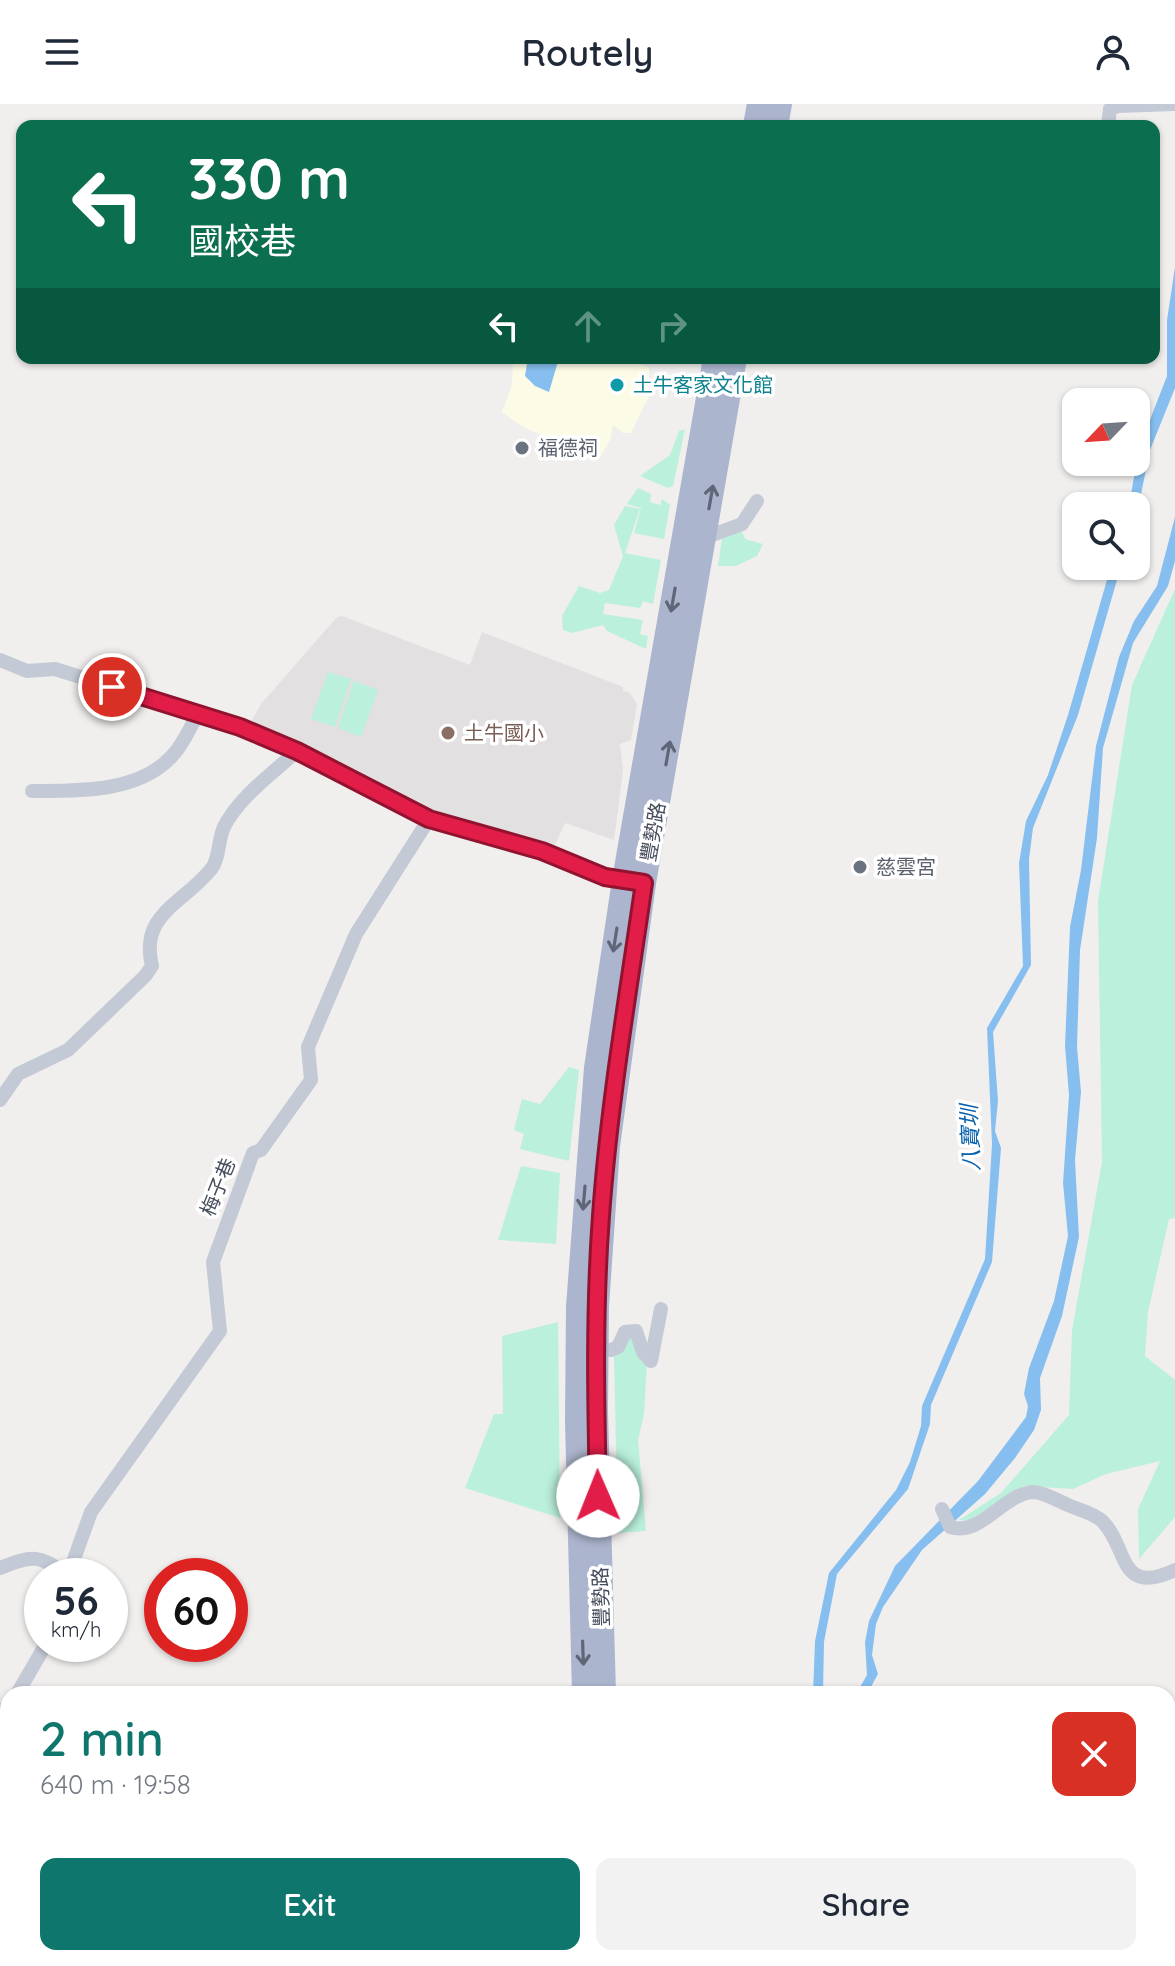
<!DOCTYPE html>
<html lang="en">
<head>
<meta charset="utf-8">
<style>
  body { margin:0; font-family:Quicksand,"Noto Sans TC",sans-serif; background:#f2f2f3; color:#1f2937; height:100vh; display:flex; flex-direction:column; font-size:30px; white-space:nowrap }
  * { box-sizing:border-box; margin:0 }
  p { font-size:26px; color:#747a83 }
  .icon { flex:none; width:44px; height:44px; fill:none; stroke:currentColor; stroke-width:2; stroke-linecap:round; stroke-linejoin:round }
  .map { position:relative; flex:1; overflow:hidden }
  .side { position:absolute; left:0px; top:1582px; width:1176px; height:280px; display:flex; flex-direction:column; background:#fff; border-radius:24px 24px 0 0; box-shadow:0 2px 6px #0004 }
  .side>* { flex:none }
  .banner { position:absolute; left:16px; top:16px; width:1144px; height:244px; border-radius:16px; box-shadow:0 2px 6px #0004; background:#0b6e4f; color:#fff; overflow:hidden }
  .needle { width:52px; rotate:245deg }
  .tools { position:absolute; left:1062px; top:284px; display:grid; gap:16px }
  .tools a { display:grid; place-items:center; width:88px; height:88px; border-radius:16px; background:#fff; box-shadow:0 2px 6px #0004; font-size:40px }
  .speed { position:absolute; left:24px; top:1454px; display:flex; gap:16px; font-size:40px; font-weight:700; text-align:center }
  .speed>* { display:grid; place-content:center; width:104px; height:104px; border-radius:50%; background:#fff; box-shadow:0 2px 6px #0004; line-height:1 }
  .speed small { font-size:20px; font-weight:400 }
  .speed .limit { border:12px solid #d22; background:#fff; color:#111 }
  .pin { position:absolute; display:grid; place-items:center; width:68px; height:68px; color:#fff; margin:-34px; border:4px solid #fff; border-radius:50%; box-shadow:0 2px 8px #0007 }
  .me { position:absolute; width:88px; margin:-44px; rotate:359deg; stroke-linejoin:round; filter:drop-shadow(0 0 6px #0008) }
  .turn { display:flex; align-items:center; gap:28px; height:168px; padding:0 40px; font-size:36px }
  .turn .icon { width:104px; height:104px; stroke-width:2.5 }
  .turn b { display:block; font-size:56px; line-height:68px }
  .lanes { display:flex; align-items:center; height:76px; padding:0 40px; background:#0003; justify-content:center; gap:40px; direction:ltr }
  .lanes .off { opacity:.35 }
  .round { display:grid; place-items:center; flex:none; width:84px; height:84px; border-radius:16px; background:#f2f2f3 }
  .headline { display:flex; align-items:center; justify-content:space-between; height:136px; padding:0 40px }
  h1 { font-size:48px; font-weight:600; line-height:60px; color:#0f766e }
  .button { display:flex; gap:16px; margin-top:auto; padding:16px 40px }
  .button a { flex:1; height:92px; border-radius:16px; background:#0f766e; color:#fff; font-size:32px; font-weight:600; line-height:92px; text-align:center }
  .button a+a { background:#f2f2f3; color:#1f2937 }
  header { display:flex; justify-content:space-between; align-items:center; height:104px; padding:0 40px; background:#fff; font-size:36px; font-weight:600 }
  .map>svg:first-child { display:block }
  .commercial { fill:#fcfbe6 }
  .education { fill:#e2e0e0 }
  .green { fill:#baf0dc }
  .water { fill:#86bfef }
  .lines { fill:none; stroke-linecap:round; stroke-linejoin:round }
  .minor { stroke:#c4c9d6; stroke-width:14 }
  .primary { stroke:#acb5ce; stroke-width:24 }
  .oneway { stroke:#5f6678 }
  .route-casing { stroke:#92132f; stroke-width:20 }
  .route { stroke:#e11d48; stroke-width:14 }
  .culture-dot { fill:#0f9aa8; stroke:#fff; stroke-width:3 }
  .worship-dot { fill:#6b7280; stroke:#fff; stroke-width:3 }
  .education-dot { fill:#8d6e63; stroke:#fff; stroke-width:3 }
  .labels { text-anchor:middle; stroke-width:7; stroke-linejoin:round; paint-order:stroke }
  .culture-label { font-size:20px; fill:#0d838f; stroke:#fff; text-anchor:start }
  .worship-label { font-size:20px; fill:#5b616d; stroke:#fff; text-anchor:start }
  .education-label { font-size:20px; fill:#785e54; stroke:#fff; text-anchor:start }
  .street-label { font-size:20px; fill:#454c5c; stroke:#fff }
  .water-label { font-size:22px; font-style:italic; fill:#0762ad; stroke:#fff }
</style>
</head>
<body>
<header><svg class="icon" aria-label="menu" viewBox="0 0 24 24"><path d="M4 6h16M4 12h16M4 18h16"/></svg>Routely<svg class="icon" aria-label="person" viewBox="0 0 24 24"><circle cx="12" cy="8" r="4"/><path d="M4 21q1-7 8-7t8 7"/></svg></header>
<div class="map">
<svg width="1175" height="1862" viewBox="0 0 1175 1862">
  <rect width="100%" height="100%" fill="#f1efee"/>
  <polygon class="commercial" points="513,254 640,254 639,260 649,263 649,292 631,329 623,329 613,321 610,336 599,355 523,323 502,308 512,281"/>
  <polygon class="education" points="342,512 470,561 482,528 623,583 623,587 629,588 637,600 631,636 620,640 623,666 614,736 565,719 555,741 549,744 430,709 248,623 261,600 337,513"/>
  <g class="green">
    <polygon points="685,325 673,382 668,384 640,372 670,351 679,327"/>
    <polygon points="638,384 651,390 650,398 660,401 662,395 670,401 664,435 634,429 641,404 627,400"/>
    <polygon points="625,402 640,405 625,449 661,456 653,500 643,497 640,504 605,499 603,510 643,516 640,530 648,532 646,545 607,527 603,521 572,529 563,526 562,512 579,482 600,489 609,486 623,452 614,421"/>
    <polygon points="741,425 745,435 763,440 757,452 736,462 718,462 722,434"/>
    <polygon points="1175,485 1175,1114 1169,1115 1148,1208 1145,1252 1175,1276 1175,1413 1139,1455 1138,1405 1160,1357 1106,1370 1073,1385 1024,1382 969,1417 959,1416 1001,1389 1069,1311 1072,1226 1102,1058 1098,797 1132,581"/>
    <polygon points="328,568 351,575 335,623 311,615"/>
    <polygon points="354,577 378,586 361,633 338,624"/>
    <polygon points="569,963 579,966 569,1057 520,1045 524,1030 514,1026 522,995 540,1000"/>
    <polygon points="521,1062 560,1069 556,1140 498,1136"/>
    <polygon points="558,1218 560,1414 465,1384 494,1310 503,1310 502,1232"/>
    <polygon points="630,1231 647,1259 644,1310 638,1336 646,1427 618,1429 614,1253"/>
  </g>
  <g class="water">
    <polygon points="1175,163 1175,284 1150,346 1136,415 1136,402 1129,402 1139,344 1167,272 1167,216"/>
    <polygon points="528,254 559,254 549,288 535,282 525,272"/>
    <polygon points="1175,413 1175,457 1168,482 1133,539 1103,644 1097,734 1080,846 1077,943 1081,988 1075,1056 1079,1133 1062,1212 1040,1274 1041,1306 1034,1326 1015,1354 985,1390 922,1446 883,1503 876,1520 872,1551 878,1570 867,1590 856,1590 867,1571 865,1538 869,1517 895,1462 978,1377 1026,1313 1028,1302 1024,1290 1029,1264 1054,1197 1068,1132 1063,1079 1069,991 1065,942 1070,823 1081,766 1096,642 1119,553 1134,517 1157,482"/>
    <polygon points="1111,462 1121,462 1078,611 1033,724 1029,755 1031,861 993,928 998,997 995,1027 1001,1044 992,1158 931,1301 930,1320 908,1385 837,1470 824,1538 823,1590 813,1590 815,1537 829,1469 896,1386 910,1358 921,1322 922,1302 985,1155 992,1040 987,924 1023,862 1019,759 1026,717 1048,671 1068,611"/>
  </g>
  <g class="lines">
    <g class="minor">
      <polyline points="1108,22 1110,5 1118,2 1175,0"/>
      <polyline points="704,434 742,420 757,397"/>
      <polyline points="0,556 27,567 55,565 240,623 330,662 429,715 628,777"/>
      <path d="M32 687C76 687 139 689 172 652 183 641 190 623 198 610"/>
      <path d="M0 996 18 970 68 946 145 872 152 862C139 809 184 800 212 764 220 753 218 735 224 723 239 693 273 669 297 647"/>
      <polyline points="611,1246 618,1243 625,1228 636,1227 643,1248 651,1257 661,1205"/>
      <path d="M942 1405 950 1423C981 1433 1003 1390 1033 1388 1044 1388 1058 1397 1068 1401 1079 1406 1094 1409 1102 1417 1129 1443 1117 1493 1175 1466"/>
      <path d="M0 1464C33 1451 39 1450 68 1472"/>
      <polyline points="68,1472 91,1408 220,1227 213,1158 253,1049 261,1046 311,976 308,943 356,830 429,715"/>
      <polyline points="17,1590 46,1540"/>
      <polyline points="0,1611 8,1601"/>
    </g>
    <g class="primary">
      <polyline points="755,22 759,0"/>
      <polyline points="776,22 780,0"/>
      <polyline points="584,1590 577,1317 578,1203 596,964 624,776 715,254"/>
      <polyline points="604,1590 596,1307 597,1202 608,1042 644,779 735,254"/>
      <polyline points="592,1854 592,1862"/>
      <polyline points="613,1854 613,1862"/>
    </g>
  </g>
  <defs><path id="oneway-shaft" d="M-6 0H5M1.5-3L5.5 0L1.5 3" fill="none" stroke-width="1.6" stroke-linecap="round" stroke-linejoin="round" transform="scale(2)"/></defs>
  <g class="oneway">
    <use href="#oneway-shaft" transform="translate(711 393) rotate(-80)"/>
    <use href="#oneway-shaft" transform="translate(673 496) rotate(100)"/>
    <use href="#oneway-shaft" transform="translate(668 649) rotate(-80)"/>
    <use href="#oneway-shaft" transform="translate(615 836) rotate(99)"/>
    <use href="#oneway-shaft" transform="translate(584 1094) rotate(95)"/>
    <use href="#oneway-shaft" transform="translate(583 1549) rotate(88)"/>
  </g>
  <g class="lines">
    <defs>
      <path id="route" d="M112 583 240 623 297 647 429 715 542 747 605 773 644 779C628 890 609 1000 601 1112 594 1205 596 1299 598 1392"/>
    </defs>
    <use href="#route" class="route-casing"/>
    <use href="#route" class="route"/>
  </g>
  <circle class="culture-dot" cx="617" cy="281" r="8"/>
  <g class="worship-dot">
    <circle cx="522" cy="344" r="8"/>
    <circle cx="860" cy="763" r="8"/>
  </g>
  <circle class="education-dot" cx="448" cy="629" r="8"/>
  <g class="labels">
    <g class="culture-label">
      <text x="633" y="288">土牛客家文化館</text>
    </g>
    <g class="worship-label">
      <text x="538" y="351">福德祠</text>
      <text x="876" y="770">慈雲宮</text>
    </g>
    <g class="education-label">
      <text x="464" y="636">土牛國小</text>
    </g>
    <g class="street-label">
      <text transform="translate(653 728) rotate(-80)" y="7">豐勢路</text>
      <text transform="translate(218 1083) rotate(-68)" y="7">梅子巷</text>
      <text transform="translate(601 1493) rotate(-92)" y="7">豐勢路</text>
    </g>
    <g class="water-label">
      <text transform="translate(970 1034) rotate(-92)" y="8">八寶圳</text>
    </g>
  </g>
</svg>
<div class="tools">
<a><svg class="needle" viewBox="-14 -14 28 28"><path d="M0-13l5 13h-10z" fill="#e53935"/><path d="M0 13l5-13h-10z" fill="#747a83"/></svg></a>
<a><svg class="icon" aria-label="search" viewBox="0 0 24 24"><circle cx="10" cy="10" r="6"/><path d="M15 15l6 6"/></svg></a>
</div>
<div class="speed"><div>56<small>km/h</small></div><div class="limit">60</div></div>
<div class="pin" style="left:112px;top:583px;background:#d93025"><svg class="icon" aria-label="arrive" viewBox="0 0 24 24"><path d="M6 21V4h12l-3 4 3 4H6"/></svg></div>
<svg class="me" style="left:598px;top:1392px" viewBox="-20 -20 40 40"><circle r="19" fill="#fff"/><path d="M0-13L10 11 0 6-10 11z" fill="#e11d48"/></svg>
<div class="banner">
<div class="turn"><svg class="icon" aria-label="left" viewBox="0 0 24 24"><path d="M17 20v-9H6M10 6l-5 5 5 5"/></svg><div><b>330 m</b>國校巷</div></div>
<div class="lanes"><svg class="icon" aria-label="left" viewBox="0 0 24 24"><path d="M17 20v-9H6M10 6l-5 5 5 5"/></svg><svg class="icon off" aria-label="ahead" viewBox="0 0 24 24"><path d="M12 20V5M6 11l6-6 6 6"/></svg><svg class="icon off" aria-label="right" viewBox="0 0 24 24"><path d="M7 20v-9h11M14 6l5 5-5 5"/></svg></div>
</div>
<section class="side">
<div class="headline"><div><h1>2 min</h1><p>640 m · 19:58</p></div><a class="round" style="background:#d93025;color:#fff"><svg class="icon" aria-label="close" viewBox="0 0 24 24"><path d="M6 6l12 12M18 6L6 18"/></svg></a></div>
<div class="button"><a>Exit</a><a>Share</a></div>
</section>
</div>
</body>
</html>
